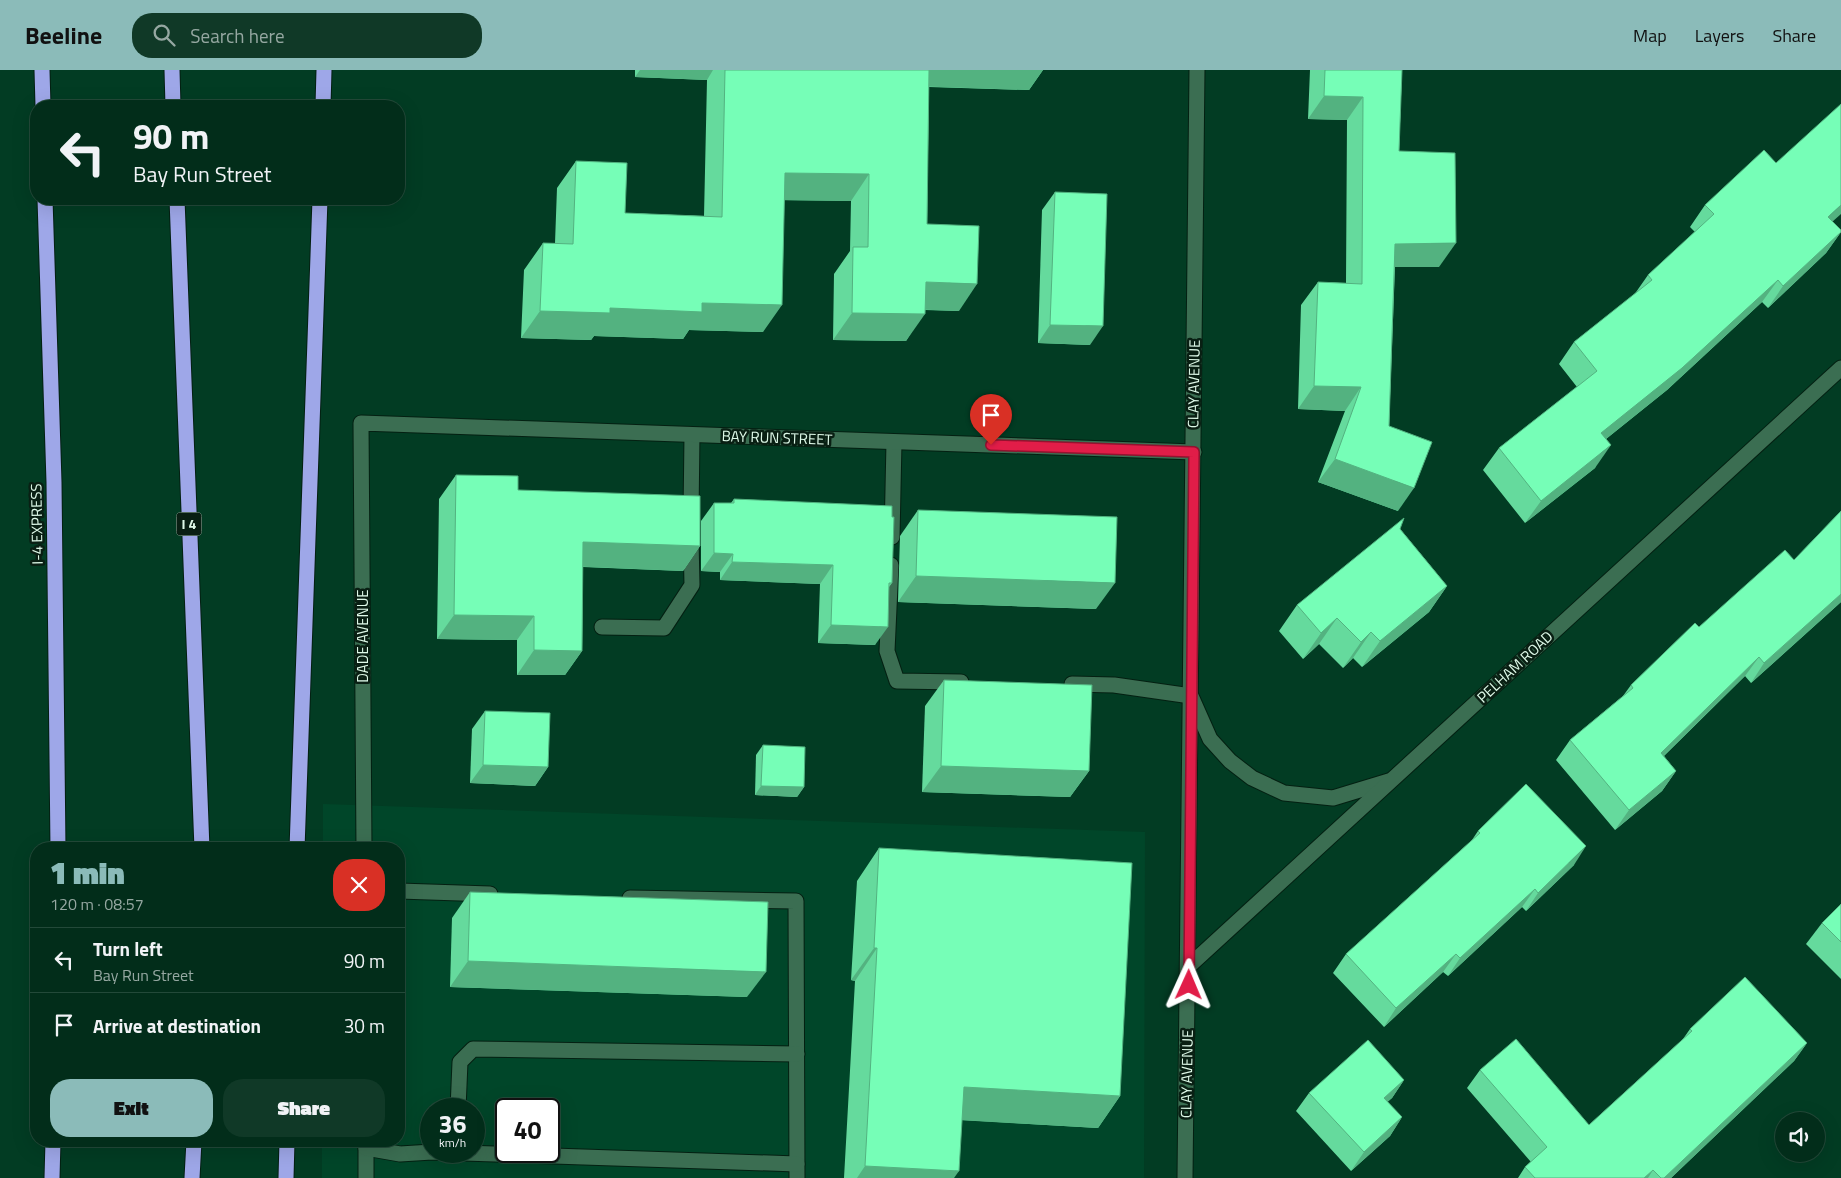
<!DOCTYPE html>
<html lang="en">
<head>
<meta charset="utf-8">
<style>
  body { margin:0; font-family:"Titillium Web",sans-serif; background:#103927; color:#f1f3f6; height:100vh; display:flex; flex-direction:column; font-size:19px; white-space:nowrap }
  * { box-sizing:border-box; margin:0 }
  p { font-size:16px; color:#96a8a2 }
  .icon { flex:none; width:28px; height:28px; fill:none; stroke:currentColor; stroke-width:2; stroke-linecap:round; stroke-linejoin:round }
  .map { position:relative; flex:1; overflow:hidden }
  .side { position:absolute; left:30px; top:772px; width:375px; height:305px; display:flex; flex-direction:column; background:#022d1a; border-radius:20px; box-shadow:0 5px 20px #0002,0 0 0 1px #234939 }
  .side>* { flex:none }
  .hud { position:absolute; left:30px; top:30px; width:375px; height:105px; border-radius:20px; box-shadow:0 5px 20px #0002,0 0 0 1px #234939; background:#022d1a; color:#f1f3f6; overflow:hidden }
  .buttons { position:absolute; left:1775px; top:1042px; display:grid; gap:10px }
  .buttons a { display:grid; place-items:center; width:50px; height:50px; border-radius:50%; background:#022d1a; box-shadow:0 5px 20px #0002,0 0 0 1px #234939; font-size:25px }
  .speed { position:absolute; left:420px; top:1028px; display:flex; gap:10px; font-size:25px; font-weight:700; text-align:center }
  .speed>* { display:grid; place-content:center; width:65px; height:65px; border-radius:50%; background:#022d1a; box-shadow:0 5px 20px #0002,0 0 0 1px #234939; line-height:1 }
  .speed small { font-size:12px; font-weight:400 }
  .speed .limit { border:2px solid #111; border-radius:8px; background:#fff; color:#111 }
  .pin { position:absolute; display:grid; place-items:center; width:42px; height:42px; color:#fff; margin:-51px -21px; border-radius:50% 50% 50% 0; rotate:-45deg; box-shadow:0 0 5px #0007 }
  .pin .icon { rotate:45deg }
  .me { position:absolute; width:55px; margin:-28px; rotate:1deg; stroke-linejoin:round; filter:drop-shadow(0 0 4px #0008) }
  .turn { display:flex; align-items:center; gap:18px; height:105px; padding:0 20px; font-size:22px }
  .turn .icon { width:65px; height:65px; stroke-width:2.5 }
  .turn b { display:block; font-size:35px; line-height:42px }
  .round { display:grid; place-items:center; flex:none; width:52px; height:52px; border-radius:20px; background:#103927 }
  .summary { display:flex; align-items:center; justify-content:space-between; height:85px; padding:0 20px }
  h1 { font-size:30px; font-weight:800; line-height:38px; color:#8bbbb9 }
  .cta { display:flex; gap:10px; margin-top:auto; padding:10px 20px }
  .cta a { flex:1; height:58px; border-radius:20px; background:#8bbbb9; color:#111; font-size:20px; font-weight:800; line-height:58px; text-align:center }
  .cta a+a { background:#103927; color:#f1f3f6 }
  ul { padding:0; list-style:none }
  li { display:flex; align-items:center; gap:15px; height:65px; padding:0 20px; border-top:1px solid #234939 }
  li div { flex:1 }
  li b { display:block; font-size:19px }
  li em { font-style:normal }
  header { display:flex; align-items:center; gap:30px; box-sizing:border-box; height:70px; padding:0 25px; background:#8bbbb9; color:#111 }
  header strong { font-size:24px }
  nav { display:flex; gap:28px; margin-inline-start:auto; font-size:18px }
  .search { width:350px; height:45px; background:#103927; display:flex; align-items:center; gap:12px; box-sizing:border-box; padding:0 18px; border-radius:20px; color:#96a8a2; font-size:19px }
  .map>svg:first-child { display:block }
  .built { fill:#004629; fill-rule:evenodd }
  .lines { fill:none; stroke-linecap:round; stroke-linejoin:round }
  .minor-casing { stroke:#042012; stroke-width:17 }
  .highway-casing { stroke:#042012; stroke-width:17 }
  .minor { stroke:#3b6e52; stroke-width:15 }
  .highway { stroke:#9ea7e8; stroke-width:15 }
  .wall { fill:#65da9d }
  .shaded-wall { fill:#53b280 }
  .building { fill:#76feb7; stroke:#53b280 }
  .route-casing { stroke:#92132f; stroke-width:12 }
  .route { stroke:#e11d48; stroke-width:9 }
  .labels { text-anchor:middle; stroke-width:5; stroke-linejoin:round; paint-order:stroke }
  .shield { fill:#091f13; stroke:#9eb8a8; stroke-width:1 }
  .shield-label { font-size:14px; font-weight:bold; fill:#def9e8 }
  .street-label { font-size:15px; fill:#def9e8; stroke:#091f13 }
</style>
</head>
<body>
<header>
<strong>Beeline</strong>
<div class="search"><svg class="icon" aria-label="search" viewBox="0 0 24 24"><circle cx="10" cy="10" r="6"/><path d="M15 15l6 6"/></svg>Search here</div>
<nav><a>Map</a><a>Layers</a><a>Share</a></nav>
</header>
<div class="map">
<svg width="1841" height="1108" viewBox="0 0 1841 1108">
  <rect width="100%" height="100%" fill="#023c23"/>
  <path class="built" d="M323 734 1145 762 1144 1108H322V1071H399V779H323ZM431 1039H474V1081H431ZM506 1039H549V1081H506Z"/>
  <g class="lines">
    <defs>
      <g id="minor">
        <polyline points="691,446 692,365"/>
        <polyline points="892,467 894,372"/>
        <polyline points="891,495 887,581 897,611 961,612"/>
        <polyline points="602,557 664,558 692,515 691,469"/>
        <polyline points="1072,614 1114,615 1191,626 1210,669 1230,691 1252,708 1284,723 1333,728 1389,711"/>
        <polyline points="364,779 361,353 1194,382"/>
        <polyline points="399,821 490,824"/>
        <polyline points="630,828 796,831 797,1108"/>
        <polyline points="1189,896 1841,298"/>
        <polyline points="458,1039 460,992 473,979 797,984"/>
        <polyline points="366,1071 366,1108"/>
        <polyline points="366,1078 400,1084 432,1082 797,1094"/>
        <polyline points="1185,1108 1197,0"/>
      </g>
      <g id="highway">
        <polyline points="42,0 43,36"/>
        <polyline points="172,0 173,36"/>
        <polyline points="323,36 324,0"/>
        <polyline points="45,129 54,412 58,779"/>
        <polyline points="177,129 202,779"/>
        <polyline points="297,779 320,129"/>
        <polyline points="52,1108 53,1071"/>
        <polyline points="192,1108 194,1071"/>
        <polyline points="286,1108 287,1071"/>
      </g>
    </defs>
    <use href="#minor" class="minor-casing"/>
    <use href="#highway" class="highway-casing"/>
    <use href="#minor" class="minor"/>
    <use href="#highway" class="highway"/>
  </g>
  <g class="wall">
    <polygon points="635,0 1043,0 1029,20 929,17 927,154 959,241 925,240 906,271 833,270 834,204 850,181 851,131 784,130 763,262 689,260 683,269 594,266 591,270 521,268 524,200 543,173 555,173 557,118 576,91 625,143 704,146 707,10 635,7"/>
    <polygon points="1310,0 1402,0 1399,81 1439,197 1395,197 1389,356 1398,441 1318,412 1345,341 1298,339 1301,235 1318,212 1346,213 1347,50 1308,49"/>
    <polygon points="1055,122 1090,275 1038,273 1042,140"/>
    <polygon points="1705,135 1832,151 1841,162 1826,183 1768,238 1762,232 1667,320 1606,369 1595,398 1525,453 1483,400 1499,378 1577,317 1559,294 1574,272 1634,225 1648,205 1695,162 1690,157"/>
    <polygon points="456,405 518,420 700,476 683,501 583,497 582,581 565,605 517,605 517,570 437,569 439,429"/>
    <polygon points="734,429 892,513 889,517 875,575 818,573 820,514 720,510 720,502 701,501 701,451 714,433 731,433"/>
    <polygon points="918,440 1096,539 898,532 900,466"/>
    <polygon points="1841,441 1841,532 1751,613 1745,606 1664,686 1676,701 1662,721 1615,760 1556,690 1570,670 1623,626 1631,615 1699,557 1794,490"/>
    <polygon points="1400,459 1447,516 1429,542 1362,597 1353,588 1343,598 1319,574 1303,589 1279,561 1297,535"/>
    <polygon points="944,610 1089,701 1070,727 922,722 925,636"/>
    <polygon points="485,641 548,697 535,716 470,713 472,659"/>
    <polygon points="763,675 804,717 797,727 755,725 756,685"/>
    <polygon points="1478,761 1574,795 1526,841 1522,837 1448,906 1443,902 1384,957 1333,903 1346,884 1472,770"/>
    <polygon points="879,778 1120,1026 1098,1058 962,1050 954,1108 844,1108 855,911 851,910 857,811"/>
    <polygon points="470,822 747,927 450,917 452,848"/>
    <polygon points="1841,834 1841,909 1806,874 1822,853"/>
    <polygon points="1690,959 1807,973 1794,991 1671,1108 1518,1108 1525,1097 1531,1092 1467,1018 1480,1000 1589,1055 1683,969"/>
    <polygon points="1404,1010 1392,1028 1387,1032 1402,1047 1390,1066 1351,1101 1296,1041 1309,1023"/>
  </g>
  <g class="shaded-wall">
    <polygon points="640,0 713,0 707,10 635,7"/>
    <polygon points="922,0 1043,0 1029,20 911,16"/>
    <polygon points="1324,26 1363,27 1347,50 1308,49"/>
    <polygon points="785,103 869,104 851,131 766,130"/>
    <polygon points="1841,135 1841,144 1813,169 1828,147"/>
    <polygon points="1841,162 1826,183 1768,238 1783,216"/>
    <polygon points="1456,173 1439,197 1379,197 1395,174"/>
    <polygon points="1778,210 1762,232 1667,320 1586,385 1601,363"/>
    <polygon points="926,212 977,214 959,241 907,239"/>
    <polygon points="702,233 782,235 763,262 689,260 683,269 594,266 591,270 521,268 540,241 610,238"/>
    <polygon points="852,243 925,244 906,271 833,270"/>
    <polygon points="1050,255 1103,256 1090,275 1038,273"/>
    <polygon points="1314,316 1361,317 1345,341 1298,339"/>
    <polygon points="1611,375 1595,398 1525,453 1541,431"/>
    <polygon points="1335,389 1414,418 1398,441 1318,412"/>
    <polygon points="583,472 700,476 683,501 566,496"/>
    <polygon points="714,483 733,484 720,502 701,501"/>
    <polygon points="732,492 833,495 820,514 720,510"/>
    <polygon points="916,506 1115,513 1096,539 898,532"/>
    <polygon points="1447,516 1429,542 1362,597 1380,571"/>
    <polygon points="1841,524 1841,532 1751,613 1764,593"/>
    <polygon points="454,545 534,546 517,570 437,569"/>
    <polygon points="1337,548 1319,574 1303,589 1321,563"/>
    <polygon points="831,555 888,557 875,575 818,573"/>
    <polygon points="1371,562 1353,588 1343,598 1361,572"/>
    <polygon points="534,580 582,581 565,605 517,605"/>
    <polygon points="1759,587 1745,606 1647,702 1661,683"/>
    <polygon points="483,695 548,697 535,716 470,713"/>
    <polygon points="941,696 1089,701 1070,727 922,722"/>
    <polygon points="1676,701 1662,721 1615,760 1629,740"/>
    <polygon points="761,716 804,717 797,727 755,725"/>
    <polygon points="1586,776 1574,795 1526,841 1538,823"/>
    <polygon points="1535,819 1522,837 1448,906 1460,888"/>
    <polygon points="874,878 877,878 855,911 851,910"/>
    <polygon points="1456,884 1443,902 1384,957 1396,938"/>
    <polygon points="468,891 766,902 747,927 450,917"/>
    <polygon points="1807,973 1794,991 1671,1108 1664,1108"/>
    <polygon points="1404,1010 1392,1028 1372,1046 1384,1028"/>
    <polygon points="964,1017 1120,1026 1098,1058 941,1049"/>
    <polygon points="1402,1047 1390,1066 1351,1101 1364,1082"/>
    <polygon points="865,1096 959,1101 954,1108 857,1108"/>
    <polygon points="1653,1100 1648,1108 1644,1108"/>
  </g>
  <g class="building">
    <polygon points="725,0 929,0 927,154 979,156 977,214 926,212 925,244 852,243 853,177 868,177 869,104 785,103 782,235 702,233 702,242 610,238 610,243 540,241 543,173 573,174 576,91 627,93 625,143 722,147"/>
    <polygon points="1325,0 1402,0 1399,81 1455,83 1456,173 1395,174 1389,356 1432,372 1414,418 1335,389 1361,317 1314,316 1318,212 1362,214 1363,27 1324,26"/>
    <polygon points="1841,34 1841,135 1828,147 1841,160 1841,162 1783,216 1778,210 1682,298 1601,363 1611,375 1541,431 1499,378 1597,301 1574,272 1652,210 1648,205 1714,144 1705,135 1764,80 1776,93"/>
    <polygon points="1055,122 1107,124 1103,256 1050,255"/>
    <polygon points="456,405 518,406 518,420 700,426 700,476 583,472 582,581 534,580 534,546 454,545"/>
    <polygon points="734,429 892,436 892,447 894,447 892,513 889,513 888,557 831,555 833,495 732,492 733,484 714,483 714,433 734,433"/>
    <polygon points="918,440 1117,447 1115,513 916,506"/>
    <polygon points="1841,441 1841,524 1764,593 1759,587 1661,683 1676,701 1629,740 1570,670 1633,618 1631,615 1695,553 1699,557 1785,480 1794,490"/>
    <polygon points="1404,448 1400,459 1447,516 1380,571 1371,562 1361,572 1337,548 1321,563 1297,535"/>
    <polygon points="944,610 1092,615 1089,701 941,696"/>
    <polygon points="485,641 550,643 548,697 483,695"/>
    <polygon points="763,675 805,677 804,717 761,716"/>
    <polygon points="1526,714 1586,776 1538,823 1535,819 1460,888 1456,884 1396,938 1346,884 1480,763 1478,761"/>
    <polygon points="879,778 1132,793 1120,1026 964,1017 959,1101 865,1096 877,878 874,878"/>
    <polygon points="470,822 768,832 766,902 468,891"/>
    <polygon points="1841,834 1841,872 1822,853"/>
    <polygon points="1745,907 1807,973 1664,1108 1661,1108 1653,1100 1644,1108 1535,1108 1525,1097 1547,1077 1480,1000 1516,969 1589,1055 1692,961 1690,959"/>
    <polygon points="1368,970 1404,1010 1384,1028 1402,1047 1364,1082 1309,1023"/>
  </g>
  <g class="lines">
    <defs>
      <polyline id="route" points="991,375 1194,382 1189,915"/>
    </defs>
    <use href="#route" class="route-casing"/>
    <use href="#route" class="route"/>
  </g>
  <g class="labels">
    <rect class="shield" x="176.5" y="442.5" width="25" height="23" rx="4"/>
    <g class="shield-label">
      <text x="189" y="459">I 4</text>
    </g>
    <g class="street-label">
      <text transform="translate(1194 314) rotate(-89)" y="5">CLAY AVENUE</text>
      <text transform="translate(777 368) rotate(2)" y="5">BAY RUN STREET</text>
      <text transform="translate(37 454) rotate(-91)" y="5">I-4 EXPRESS</text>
      <text transform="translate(363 566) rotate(-90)" y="5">DADE AVENUE</text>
      <text transform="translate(1515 597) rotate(-43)" y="5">PELHAM ROAD</text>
      <text transform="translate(1187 1004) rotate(-89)" y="5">CLAY AVENUE</text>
    </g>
  </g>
</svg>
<div class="buttons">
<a><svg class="icon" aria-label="sound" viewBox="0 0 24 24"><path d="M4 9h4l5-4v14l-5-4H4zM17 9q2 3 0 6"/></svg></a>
</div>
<div class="speed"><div>36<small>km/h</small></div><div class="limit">40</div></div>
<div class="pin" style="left:991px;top:375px;background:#d93025"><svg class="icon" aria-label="arrive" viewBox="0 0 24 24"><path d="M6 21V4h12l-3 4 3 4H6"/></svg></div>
<svg class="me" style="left:1189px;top:915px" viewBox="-20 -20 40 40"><path d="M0-17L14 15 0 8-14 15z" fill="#e11d48" stroke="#fff" stroke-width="4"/></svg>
<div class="hud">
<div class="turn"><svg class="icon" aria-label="left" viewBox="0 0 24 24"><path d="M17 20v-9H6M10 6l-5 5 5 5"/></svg><div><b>90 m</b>Bay Run Street</div></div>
</div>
<section class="side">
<div class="summary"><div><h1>1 min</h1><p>120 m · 08:57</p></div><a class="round" style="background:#d93025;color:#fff"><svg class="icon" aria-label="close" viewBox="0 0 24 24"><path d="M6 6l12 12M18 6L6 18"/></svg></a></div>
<ul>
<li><svg class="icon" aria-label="left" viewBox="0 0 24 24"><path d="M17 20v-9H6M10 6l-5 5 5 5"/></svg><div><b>Turn left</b><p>Bay Run Street</p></div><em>90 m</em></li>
<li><svg class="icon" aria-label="arrive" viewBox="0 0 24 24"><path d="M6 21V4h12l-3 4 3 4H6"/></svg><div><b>Arrive at destination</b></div><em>30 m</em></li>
</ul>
<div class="cta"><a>Exit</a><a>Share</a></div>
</section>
</div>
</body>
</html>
